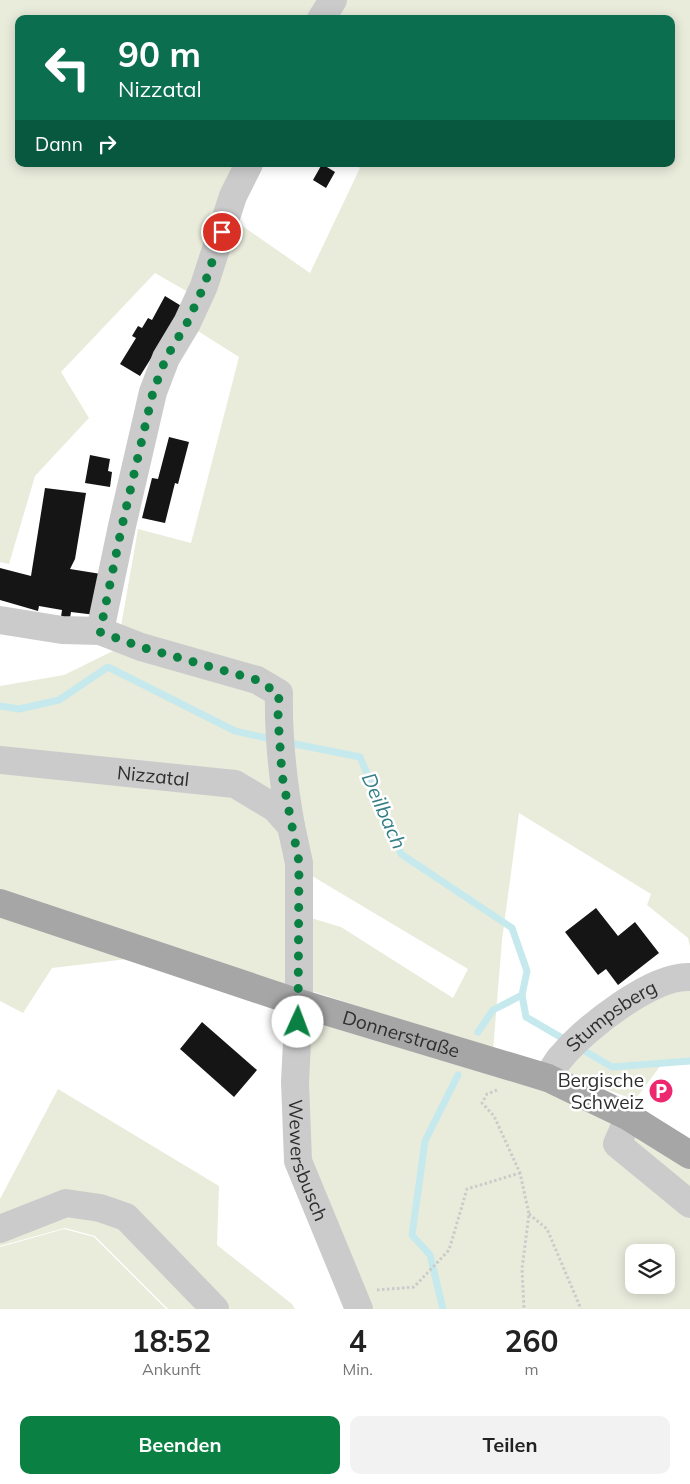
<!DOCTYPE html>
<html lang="de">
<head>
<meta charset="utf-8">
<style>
  body { margin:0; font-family:Mulish,sans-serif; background:#f2f2f2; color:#222; height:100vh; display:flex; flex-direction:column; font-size:19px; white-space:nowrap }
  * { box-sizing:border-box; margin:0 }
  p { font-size:16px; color:#767676 }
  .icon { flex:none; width:28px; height:28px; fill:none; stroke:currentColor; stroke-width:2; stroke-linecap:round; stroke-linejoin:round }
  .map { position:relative; height:1309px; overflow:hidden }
  .panel { display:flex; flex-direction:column; background:#fff; flex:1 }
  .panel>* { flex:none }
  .top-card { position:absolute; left:15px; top:15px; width:660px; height:152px; border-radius:10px; box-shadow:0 2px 12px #0003; background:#0b6e4f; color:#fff; overflow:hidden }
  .fabs { position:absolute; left:625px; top:1244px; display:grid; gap:10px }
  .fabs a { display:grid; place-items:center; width:50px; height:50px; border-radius:10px; background:#fff; box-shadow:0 2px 12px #0003; font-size:25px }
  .pin { position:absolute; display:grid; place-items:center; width:42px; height:42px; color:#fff; margin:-21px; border:2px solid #fff; border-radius:50%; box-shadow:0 1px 5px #0007 }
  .me { position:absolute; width:55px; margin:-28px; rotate:2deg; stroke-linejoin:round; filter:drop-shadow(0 0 4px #0008) }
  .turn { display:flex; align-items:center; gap:18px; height:105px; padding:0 20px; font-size:22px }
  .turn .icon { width:65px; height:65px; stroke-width:2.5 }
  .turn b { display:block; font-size:35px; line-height:42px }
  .then { display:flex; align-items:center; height:48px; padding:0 20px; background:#0003; gap:10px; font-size:19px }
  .eta { display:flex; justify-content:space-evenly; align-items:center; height:85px; text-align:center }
  .eta b { font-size:30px; font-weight:700; line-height:35px }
  .action { display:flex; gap:10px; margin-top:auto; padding:10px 20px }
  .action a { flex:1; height:58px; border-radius:10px; background:#0b8043; color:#fff; font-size:20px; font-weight:700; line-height:58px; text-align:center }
  .action a+a { background:#f2f2f2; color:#222 }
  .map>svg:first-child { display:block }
  .green { fill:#e9ecdb; fill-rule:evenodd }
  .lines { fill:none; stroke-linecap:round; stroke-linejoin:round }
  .stream { stroke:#c6e9ed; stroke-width:7 }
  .building { fill:#151515 }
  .path { stroke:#cbcbcb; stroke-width:3; stroke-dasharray:2.5 2.5; stroke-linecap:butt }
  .minor { stroke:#cbcbcb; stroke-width:28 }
  .major { stroke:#a6a6a6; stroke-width:28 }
  .route { stroke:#0b8043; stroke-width:9; stroke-dasharray:0 16.2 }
  .labels { text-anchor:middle; stroke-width:5; stroke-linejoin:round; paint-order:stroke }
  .street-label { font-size:19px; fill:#2e2e2e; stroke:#fff }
  .poi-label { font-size:19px; fill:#2e2e2e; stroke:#fff; text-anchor:end }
  .water-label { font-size:20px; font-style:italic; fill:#347e86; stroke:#fff }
</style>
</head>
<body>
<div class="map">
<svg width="690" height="1309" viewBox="0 0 690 1309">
  <rect width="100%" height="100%" fill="#fff"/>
  <g class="green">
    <polygon points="0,0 330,0 318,19 19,19 19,164 245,164 195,296 155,273 61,372 89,418 35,476 9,564 0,562"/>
    <path d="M336 0H690V947L688 938 647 905 651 894 519 813 502 940 493 1051 312 991 136 958 52 968 23 1013 0 1001V686L64 675 117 649 138 529 191 543 239 357 190 326 231 218 310 273 360 168 353 164H671V19H325ZM312 876 468 969 453 998 341 927 311 918Z"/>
    <polygon points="690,983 690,1060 661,1065 635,1100 557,1071 601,1023"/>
    <path d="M307 1012 551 1086 690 1165V1309H369L309 1163ZM634 1252H666V1285H634Z"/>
    <polygon points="58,1089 219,1186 217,1245 292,1304 295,1309 168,1309 95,1236 65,1228 0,1246 0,1199"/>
    <polygon points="64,1229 94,1237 166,1309 0,1309 0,1247"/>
  </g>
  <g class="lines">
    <g class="stream">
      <polyline points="0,706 19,709 59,700 108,667 235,731 275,740"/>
      <polyline points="285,742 360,757 401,854 512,928 527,971 522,995 526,1017 569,1042"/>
      <polyline points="478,1032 493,1010 522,995"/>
      <polyline points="578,1047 612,1067 690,1061"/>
      <polyline points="443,1309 430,1255 412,1235 425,1141 458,1075"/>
    </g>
  </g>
  <g class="building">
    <polygon points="322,164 335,172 326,188 313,180"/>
    <polygon points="165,296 183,307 140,376 120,364 136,338 132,336 138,326 142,328 148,318 152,320"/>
    <polygon points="169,437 189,442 178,484 175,483 165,523 142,518 152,478 158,479"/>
    <polygon points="90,455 110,459 108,471 112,472 110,487 85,483"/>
    <polygon points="45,488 86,493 75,559 70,569 101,574 96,615 71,612 70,618 61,617 62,610 39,606 38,611 0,600 0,568 31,576"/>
    <polygon points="596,908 618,936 635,922 659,953 618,985 606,969 598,975 565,932"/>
    <polygon points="202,1022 257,1070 234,1097 180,1049"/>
  </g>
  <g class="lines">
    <g class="path">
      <polyline points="497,1090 487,1094 482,1103 494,1116 520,1173 529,1214 522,1269 524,1309"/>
      <polyline points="529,1214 547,1229 581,1309"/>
      <polyline points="377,1290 414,1287 449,1250 467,1189 520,1173"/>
    </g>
    <g class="minor">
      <polyline points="321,19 333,0"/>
      <polyline points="0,620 62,630 100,631 122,526 153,392 166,358 187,323 204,286 233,196 249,164"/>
      <path d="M100 631 141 647 257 680 279 693C278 739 283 782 291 826"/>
      <path id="s1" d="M0 760 235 784 275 808 291 826 299 863V1003L295 1082 298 1161 359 1309"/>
      <path id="s2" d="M548 1078C552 1071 556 1062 562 1056 586 1028 652 975 690 977"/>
      <polyline points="629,1117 617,1144 690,1204"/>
      <polyline points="0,1229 66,1203 100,1208 126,1217 215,1309"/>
    </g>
    <path class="major" id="s3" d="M0 903 299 1003 548 1078 629 1117 690 1155"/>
  </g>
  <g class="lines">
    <polyline class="route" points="222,232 204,286 187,323 166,358 153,392 122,526 100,632 141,647 257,680 279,694 278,717 282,775 299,862 298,1022"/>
  </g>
  <defs>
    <symbol id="parking-disc" viewBox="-11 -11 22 22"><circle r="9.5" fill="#ed286e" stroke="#fff"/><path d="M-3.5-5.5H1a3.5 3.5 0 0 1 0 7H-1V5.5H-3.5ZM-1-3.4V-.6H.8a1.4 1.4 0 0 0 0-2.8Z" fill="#fff"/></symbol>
  </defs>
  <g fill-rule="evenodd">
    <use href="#parking-disc" x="647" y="1077" width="28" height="28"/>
  </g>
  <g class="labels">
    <g class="street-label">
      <text dy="7" stroke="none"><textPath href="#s1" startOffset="154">Nizzatal</textPath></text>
      <text dy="7" stroke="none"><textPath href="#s2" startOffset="90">Stumpsberg</textPath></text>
      <text dy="7" stroke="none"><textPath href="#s3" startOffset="422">Donnerstraße</textPath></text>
      <text dy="7" stroke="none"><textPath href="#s1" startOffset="644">Wewersbusch</textPath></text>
    </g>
    <g class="poi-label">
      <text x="644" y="1087">Bergische<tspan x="644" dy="22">Schweiz</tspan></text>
    </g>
    <g class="water-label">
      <text transform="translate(384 811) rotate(66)" y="7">Deilbach</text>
    </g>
  </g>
</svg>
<div class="fabs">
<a><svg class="icon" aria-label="layers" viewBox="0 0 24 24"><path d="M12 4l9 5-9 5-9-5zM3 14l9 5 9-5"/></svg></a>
</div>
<div class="pin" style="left:222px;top:232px;background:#d93025"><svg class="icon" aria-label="arrive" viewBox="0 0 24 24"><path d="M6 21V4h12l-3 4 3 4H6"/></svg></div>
<svg class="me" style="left:298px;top:1022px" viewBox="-20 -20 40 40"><circle r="19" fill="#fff"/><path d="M0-13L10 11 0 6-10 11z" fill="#0b8043"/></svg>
<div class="top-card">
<div class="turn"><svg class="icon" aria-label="left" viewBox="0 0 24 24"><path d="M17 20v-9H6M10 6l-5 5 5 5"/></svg><div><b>90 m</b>Nizzatal</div></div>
<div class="then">Dann<svg class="icon" aria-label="right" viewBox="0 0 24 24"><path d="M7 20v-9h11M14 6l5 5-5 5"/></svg></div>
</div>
</div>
<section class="panel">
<div class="eta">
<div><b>18:52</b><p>Ankunft</p></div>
<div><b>4</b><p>Min.</p></div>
<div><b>260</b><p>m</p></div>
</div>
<div class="action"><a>Beenden</a><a>Teilen</a></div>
</section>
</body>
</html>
